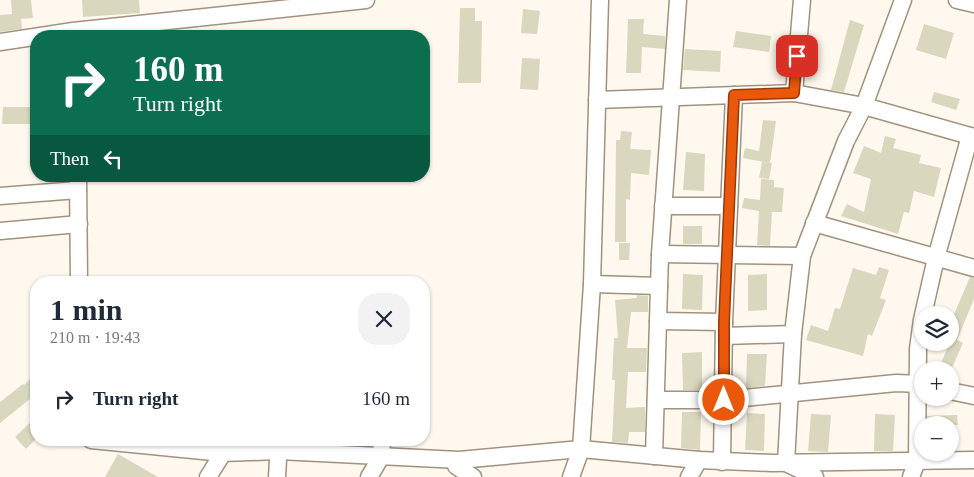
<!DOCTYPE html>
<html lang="en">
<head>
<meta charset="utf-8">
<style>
  body { margin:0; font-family:Georgia,serif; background:#f2f2f3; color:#1f2937; height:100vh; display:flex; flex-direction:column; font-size:19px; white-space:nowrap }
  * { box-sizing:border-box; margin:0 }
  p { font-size:16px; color:#747a83 }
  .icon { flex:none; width:28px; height:28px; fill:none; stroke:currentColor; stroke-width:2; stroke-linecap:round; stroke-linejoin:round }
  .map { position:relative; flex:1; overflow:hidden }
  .panel { position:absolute; left:30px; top:276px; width:400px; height:170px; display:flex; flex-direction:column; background:#fff; border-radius:20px; box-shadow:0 1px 4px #0004 }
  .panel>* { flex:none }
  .top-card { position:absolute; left:30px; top:30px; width:400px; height:152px; border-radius:20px; box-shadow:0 1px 4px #0004; background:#0b6e4f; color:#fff; overflow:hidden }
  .buttons { position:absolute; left:914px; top:306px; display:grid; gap:10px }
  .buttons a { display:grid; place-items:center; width:45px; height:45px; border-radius:50%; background:#fff; box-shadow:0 1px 4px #0004; font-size:25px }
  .pin { position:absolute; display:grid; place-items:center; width:42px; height:42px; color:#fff; margin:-21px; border-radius:10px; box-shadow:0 2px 8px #0006 }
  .me { position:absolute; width:55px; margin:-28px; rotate:0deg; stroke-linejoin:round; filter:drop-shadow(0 0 4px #0008) }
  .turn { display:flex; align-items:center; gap:18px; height:105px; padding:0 20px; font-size:22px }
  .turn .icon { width:65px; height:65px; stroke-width:2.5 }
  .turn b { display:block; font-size:35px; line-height:42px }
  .then { display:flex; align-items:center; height:48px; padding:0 20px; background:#0003; gap:10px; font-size:19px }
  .round { display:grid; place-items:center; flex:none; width:52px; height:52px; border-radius:20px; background:#f2f2f3 }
  .head { display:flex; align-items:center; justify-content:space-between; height:85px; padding:0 20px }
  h1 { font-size:30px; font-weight:600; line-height:38px }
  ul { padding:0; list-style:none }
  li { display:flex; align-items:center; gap:15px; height:75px; padding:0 20px }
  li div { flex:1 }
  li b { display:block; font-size:19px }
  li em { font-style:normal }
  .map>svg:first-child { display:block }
  .building { fill:#d9d7bd }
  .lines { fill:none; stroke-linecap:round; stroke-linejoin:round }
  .minor-casing { stroke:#a2927d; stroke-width:19 }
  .minor { stroke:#fff; stroke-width:16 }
  .route-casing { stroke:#983908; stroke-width:12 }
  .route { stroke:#ea580c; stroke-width:9 }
</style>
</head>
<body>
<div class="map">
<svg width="974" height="477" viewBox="0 0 974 477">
  <rect width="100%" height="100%" fill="#fff8ef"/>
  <g class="building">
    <polygon points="11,0 31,0 33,18 21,19 22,29 0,32 0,15 12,14"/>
    <polygon points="82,0 139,0 140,13 83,17"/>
    <polygon points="460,8 475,8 475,21 482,21 481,83 458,83"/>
    <polygon points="523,9 540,11 537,34 521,33"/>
    <polygon points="628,19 644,19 643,34 665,36 665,49 642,47 641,73 626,73"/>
    <polygon points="850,20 864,25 844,92 831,90"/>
    <polygon points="924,24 954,33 946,59 916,50"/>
    <polygon points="736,31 771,36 769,52 733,47"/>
    <polygon points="685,49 721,51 720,72 683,70"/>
    <polygon points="522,58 540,59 538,90 520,89"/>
    <polygon points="934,92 960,99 956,110 931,102"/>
    <polygon points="3,107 36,107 36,124 2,124"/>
    <polygon points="763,120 776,121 770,163 743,158 745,148 759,151"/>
    <polygon points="621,131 632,132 630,149 651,150 649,175 631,173 630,200 626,199 626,242 615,242 616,140 620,140"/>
    <polygon points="885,136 896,139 893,148 921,155 919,163 941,168 934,197 914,191 909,213 904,212 898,234 841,216 847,204 864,212 871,179 853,173 864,146 881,153"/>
    <polygon points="686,152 705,154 704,191 683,190"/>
    <polygon points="762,162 772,163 769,179 759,178"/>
    <polygon points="761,179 774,180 774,187 784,188 782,212 772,212 770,246 757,245 759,211 742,208 744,198 760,200"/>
    <rect x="683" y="226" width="19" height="18"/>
    <polygon points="619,243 630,243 629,260 619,260"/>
    <polygon points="879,267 889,270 880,298 886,300 872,336 868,334 863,356 806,340 811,325 828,331 835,308 840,309 853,268 876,275"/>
    <polygon points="683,274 703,275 702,310 682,309"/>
    <polygon points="767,274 767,310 748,311 748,275"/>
    <polygon points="970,277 974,278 974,299 957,340 963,343 951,370 938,370 950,342 950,330 954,320 952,319"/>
    <polygon points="637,295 648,296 648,312 631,312 627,348 647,348 646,372 628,372 626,408 645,407 645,432 629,432 628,443 612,442 615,380 612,380 614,338 618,338 615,300 637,298"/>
    <polygon points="702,352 702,390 683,390 682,353"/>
    <polygon points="747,354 767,354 765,386 746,388"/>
    <polygon points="36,373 36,394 0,423 0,402 23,384 24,385"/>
    <polygon points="682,412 701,412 700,450 681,448"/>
    <polygon points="747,413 765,414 764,451 745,450"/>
    <polygon points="811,414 831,415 828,452 808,451"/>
    <polygon points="875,414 895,415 893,451 874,451"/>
    <polygon points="957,415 958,425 927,425 927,416"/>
    <polygon points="36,417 36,439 26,449 15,437"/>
    <polygon points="118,454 158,477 105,477"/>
  </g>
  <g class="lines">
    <defs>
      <g id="minor">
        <polyline points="903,0 864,106 974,137"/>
        <polyline points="957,0 974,4"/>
        <polyline points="0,42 73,31 366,0"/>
        <polyline points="794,93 802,0"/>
        <polyline points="597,100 794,93 864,106 846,141 802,256 793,334 786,463 815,477"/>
        <polyline points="78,176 79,282"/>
        <polyline points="0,196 78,190"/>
        <polyline points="663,206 729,206"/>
        <polyline points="814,223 974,268"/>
        <polyline points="0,231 79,224"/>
        <polyline points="660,254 802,256"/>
        <polyline points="592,284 659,286"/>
        <polyline points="923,315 936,258 970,136"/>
        <polyline points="658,321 724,322 722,462"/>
        <polyline points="724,322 734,95"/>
        <polyline points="724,336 793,334"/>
        <polyline points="950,391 974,396"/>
        <polyline points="656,400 724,400 896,383 922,384"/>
        <polyline points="91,440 223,453 279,451 459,460 581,449 699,460 772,463 974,460"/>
        <polyline points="654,456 660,254 678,0"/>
        <polyline points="456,466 473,477"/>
        <polyline points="208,477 223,453"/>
        <polyline points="277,477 279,442"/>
        <polyline points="369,477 381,457 382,440"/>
        <polyline points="571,477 581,449 592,284 600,0"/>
        <polyline points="689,477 699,460"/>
        <polyline points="911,477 917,461 918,349 922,319"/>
      </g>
    </defs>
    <use href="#minor" class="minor-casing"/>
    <use href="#minor" class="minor"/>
  </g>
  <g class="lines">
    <defs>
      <polyline id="route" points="724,400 724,322 734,95 794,93 797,56"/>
    </defs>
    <use href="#route" class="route-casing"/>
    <use href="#route" class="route"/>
  </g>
</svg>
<div class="buttons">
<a><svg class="icon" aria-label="layers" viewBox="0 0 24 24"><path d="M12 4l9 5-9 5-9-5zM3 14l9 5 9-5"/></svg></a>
<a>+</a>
<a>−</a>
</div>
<div class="pin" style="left:797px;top:56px;background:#d93025"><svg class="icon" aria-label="arrive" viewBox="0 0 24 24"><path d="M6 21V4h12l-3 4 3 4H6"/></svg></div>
<svg class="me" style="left:724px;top:400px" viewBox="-20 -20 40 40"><circle r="17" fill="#ea580c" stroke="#fff" stroke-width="3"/><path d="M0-11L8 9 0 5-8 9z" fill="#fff"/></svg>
<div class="top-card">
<div class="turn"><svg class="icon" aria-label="right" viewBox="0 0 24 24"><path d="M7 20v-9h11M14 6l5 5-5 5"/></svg><div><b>160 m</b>Turn right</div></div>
<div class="then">Then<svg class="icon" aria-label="left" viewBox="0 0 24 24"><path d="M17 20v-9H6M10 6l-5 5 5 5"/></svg></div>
</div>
<section class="panel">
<div class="head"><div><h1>1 min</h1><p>210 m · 19:43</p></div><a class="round"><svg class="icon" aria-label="close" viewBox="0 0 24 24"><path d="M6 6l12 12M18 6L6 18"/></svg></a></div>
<ul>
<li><svg class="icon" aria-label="right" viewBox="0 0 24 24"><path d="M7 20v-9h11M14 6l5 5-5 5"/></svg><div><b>Turn right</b></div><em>160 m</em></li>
</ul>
</section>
</div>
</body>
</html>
